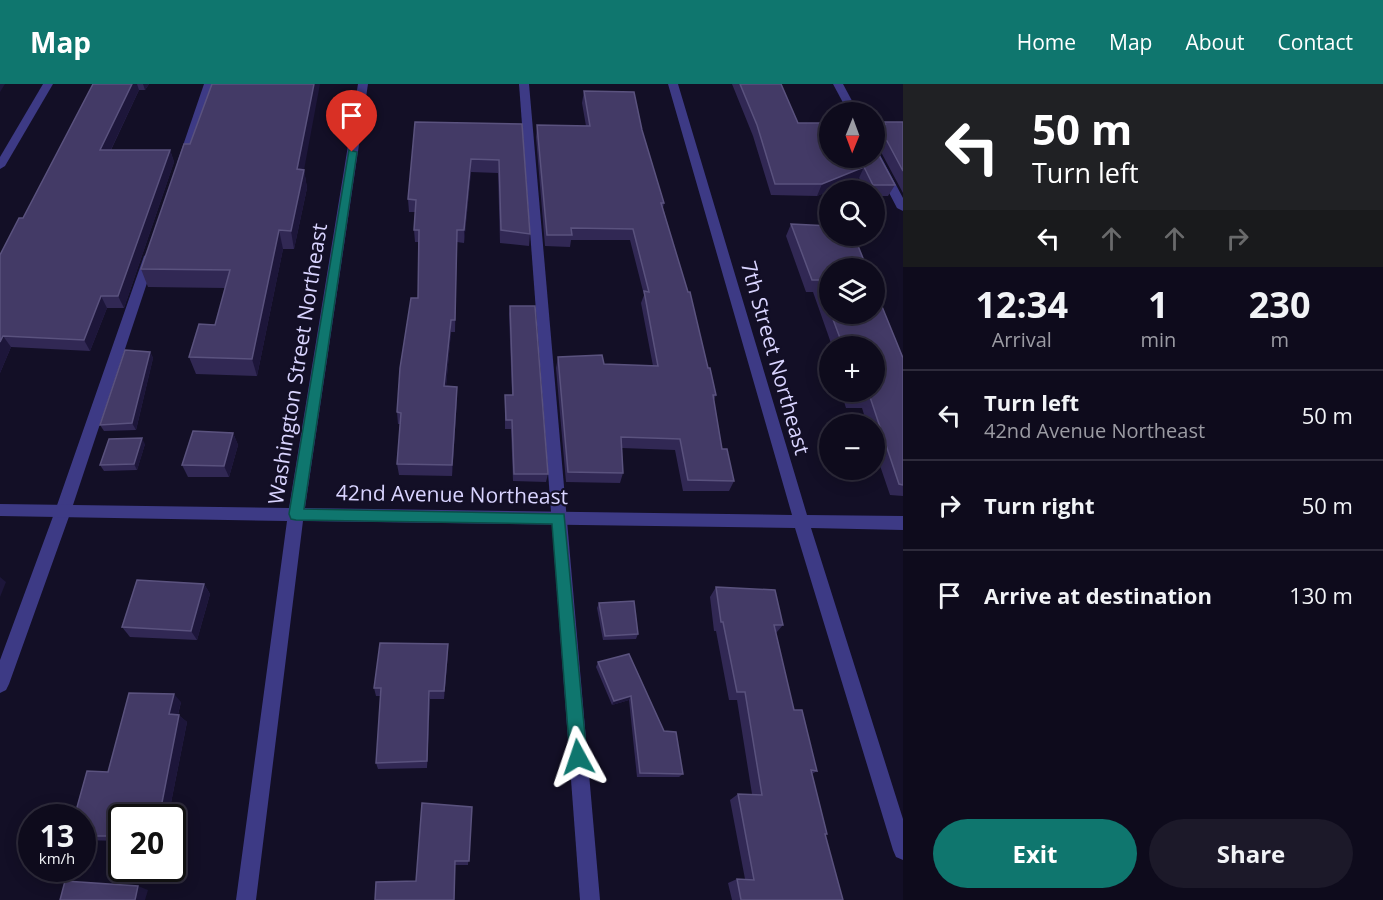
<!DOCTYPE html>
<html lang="en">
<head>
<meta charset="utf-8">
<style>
  body { margin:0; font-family:"Open Sans",sans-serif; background:#1c1929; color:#f1f3f6; height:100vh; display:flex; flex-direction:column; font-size:22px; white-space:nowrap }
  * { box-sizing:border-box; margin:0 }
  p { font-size:20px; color:#9b9ba3 }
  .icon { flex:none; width:33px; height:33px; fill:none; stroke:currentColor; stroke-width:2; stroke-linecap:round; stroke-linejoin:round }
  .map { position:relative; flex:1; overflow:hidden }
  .sheet { display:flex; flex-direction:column; background:#0e0b1c; width:480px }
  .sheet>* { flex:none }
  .hud { background:#202124; color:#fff; overflow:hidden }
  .needle { width:39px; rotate:181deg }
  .buttons { position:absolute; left:819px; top:18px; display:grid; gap:12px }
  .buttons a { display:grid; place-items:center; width:66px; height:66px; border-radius:50%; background:#0e0b1c; box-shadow:0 3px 15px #0003,0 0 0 2px #2e2b3b; font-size:30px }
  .speed { position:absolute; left:18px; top:720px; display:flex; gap:12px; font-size:30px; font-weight:700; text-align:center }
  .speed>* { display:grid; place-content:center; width:78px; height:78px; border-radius:50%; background:#0e0b1c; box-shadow:0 3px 15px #0003,0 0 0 2px #2e2b3b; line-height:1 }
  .speed small { font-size:15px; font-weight:400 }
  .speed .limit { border:3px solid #111; border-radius:9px; background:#fff; color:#111 }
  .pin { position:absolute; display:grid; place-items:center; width:51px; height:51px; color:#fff; margin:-62px -26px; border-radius:50% 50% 50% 0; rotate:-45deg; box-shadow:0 0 6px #0007 }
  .pin .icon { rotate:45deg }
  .me { position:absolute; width:66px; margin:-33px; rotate:355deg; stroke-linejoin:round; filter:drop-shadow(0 0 4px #0008) }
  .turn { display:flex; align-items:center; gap:21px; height:126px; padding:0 30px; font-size:27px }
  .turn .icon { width:78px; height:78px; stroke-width:2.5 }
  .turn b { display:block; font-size:42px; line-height:51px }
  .lanes { display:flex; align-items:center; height:57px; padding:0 30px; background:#0003; justify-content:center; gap:30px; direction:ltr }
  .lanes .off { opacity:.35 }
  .eta { display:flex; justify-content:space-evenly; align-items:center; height:102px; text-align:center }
  .eta b { font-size:36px; font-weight:700; line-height:42px }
  .button { display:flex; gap:12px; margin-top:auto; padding:12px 30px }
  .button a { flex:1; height:69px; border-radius:36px; background:#0f766e; color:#fff; font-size:24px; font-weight:700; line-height:69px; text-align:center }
  .button a+a { background:#1c1929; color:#f1f3f6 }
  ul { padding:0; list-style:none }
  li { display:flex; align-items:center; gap:18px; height:90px; padding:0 30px; border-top:2px solid #2e2b3b }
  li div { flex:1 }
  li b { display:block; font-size:22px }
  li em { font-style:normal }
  header { display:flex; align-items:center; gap:36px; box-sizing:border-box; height:84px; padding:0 30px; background:#0f766e; color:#fff }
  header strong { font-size:28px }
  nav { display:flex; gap:33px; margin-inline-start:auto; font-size:21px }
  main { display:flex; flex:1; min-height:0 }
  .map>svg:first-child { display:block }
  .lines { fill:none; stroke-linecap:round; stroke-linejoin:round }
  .service { fill:#3d3a85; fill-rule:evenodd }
  .minor { fill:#3d3a85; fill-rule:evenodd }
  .tertiary { fill:#3d3a85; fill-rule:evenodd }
  .wall { fill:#312854 }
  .shaded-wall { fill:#1d163a }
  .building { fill:#433a66; stroke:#5a527e; stroke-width:1.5 }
  .route { fill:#0f766e; stroke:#0a4d48; stroke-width:1.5 }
  .labels { text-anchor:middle; stroke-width:4.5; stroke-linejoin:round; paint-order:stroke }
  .street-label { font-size:21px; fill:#d9d4ff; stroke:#130f26 }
</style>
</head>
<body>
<header>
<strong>Map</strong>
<nav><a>Home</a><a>Map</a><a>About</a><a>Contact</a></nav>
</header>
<main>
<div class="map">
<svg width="903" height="816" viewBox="0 0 903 816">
  <rect width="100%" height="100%" fill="#130f26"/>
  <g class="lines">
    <g class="service">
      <polygon points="204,0 214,0 187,79 182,82 178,81 177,79"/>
      <polygon points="519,0 529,0 600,816 580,816"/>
      <polygon points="833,0 843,0 858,28 848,28"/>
      <polygon points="874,66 879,69 903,114 903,127 897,124 871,74 874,74"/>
      <polygon points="150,168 156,172 71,427 9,600 6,606 0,609 0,576 55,427 144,172"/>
    </g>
    <polygon class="minor" points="358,0 368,0 305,424 792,431 668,0 678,0 807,431 903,432 903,446 811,444 903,735 903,776 896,773 893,766 795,444 303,437 256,816 236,816 287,437 0,432 0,420 289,424"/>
    <polygon class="tertiary" points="43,0 53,0 5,82 0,85 0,73"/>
  </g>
  <g class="wall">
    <polygon points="93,0 149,0 145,6 139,6 111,66 170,66 174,78 124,224 107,224 90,267 11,263 0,289 0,171 23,134"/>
    <polygon points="732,0 781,0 798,39 882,40 883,38 903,38 903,109 881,68 875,65 895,101 888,112 874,112 874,106 865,106 859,94 817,112 771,111 753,52"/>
    <polygon points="584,7 642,46 664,119 663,124 716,311 714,316 722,365 734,397 729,407 683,407 675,366 622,364 623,389 620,399 566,398 556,284 558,273 604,280 653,282 641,219 644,211 630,156 571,156 570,163 545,162 536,53 537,41 586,42 582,19"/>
    <polygon points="522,40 530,150 529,162 500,159 498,89 471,88 464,159 457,158 455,248 451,248 446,302 457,314 452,392 399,391 397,380 400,340 398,340 397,328 418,214 418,158 415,158 414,146 415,128 409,128 408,115"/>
    <polygon points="304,86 307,104 294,165 283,165 257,292 196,290 189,273 215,241 225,204 148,203 141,185"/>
    <polygon points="791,140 830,184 830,230 874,230 903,274 903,412 890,411 874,364 874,340 867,340 862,324 846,324 841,308 874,308 874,262 832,262 813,208 806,208 786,152"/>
    <polygon points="510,222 548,390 546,398 513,397 511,345 505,345 505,311 512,311 509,230"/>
    <polygon points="150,268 153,274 136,346 104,347 100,341"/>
    <polygon points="233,349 238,361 229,393 188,393 182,381"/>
    <polygon points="145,360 137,386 104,387 100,381"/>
    <polygon points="204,500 210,510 197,556 130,553 122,543"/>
    <polygon points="716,503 783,541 776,549 794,626 817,687 812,690 827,750 825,751 843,816 732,816 728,799 737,795 745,795 730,716 738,710 752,710 737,616 729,616 716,547 714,547 710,513"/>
    <polygon points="599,519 638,550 636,555 603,556 597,524"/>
    <polygon points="448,569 444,615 430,615 427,684 378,685 376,679 381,612 376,612 374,604"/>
    <polygon points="629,570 683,690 679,693 637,693 629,616 612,621 596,583 598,578"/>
    <polygon points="181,618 178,631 187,638 168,734 122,734 122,757 82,756 82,734 108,688"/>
    <polygon points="472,723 468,781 454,781 416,797"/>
  </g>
  <g class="shaded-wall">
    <polygon points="0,0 5,0 0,8"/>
    <polygon points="132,0 137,0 139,6 105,78 100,66"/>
    <polygon points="143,0 149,0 145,6"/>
    <polygon points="314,0 320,0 304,86 307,104 294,165 291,147 297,85"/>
    <polygon points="170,66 174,78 124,224 118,212"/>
    <polygon points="471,75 471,88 464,159 464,146"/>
    <polygon points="864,83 859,94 817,112 822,100"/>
    <polygon points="279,146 283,165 257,292 252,275"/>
    <polygon points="101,212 107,224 90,267 84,256"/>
    <polygon points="451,236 451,248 445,314 444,302"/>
    <polygon points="3,252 11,263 0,289 0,258"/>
    <polygon points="150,268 153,274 136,346 132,339"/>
    <polygon points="457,303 457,314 452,392 452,381"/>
    <polygon points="233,349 238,361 229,393 224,382"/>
    <polygon points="142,354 145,360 137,386 134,380"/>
    <polygon points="0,493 6,498 0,513"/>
    <polygon points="204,500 210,510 197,556 191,547"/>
    <polygon points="448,560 448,569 444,615 444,607"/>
    <polygon points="429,607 430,615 427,684 427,677"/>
    <polygon points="174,610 181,618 176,638 169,630"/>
    <polygon points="631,612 629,616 612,621 614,617"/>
    <polygon points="179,631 187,638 168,734 159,734"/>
    <polygon points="138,802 148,806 145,816 135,816"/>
  </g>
  <g class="building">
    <polygon points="93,0 132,0 100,66 170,66 118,212 101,212 84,256 3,252 0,258 0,171 19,134 23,134"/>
    <polygon points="212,0 314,0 297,85 304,86 291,147 279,146 252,275 189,273 199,240 215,241 230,186 141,185 184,60 190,60"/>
    <polygon points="740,0 781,0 798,39 830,39 830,74 874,74 874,40 885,40 883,38 903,38 903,87 887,57 879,53 875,64 895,101 873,101 864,83 822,100 775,100 757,41"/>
    <polygon points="584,7 634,8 642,46 664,119 661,119 688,208 690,208 708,284 710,284 716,311 713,311 722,365 727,365 734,397 688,396 680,355 621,353 623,389 568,388 558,273 602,271 604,280 658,282 644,207 649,208 633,145 571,144 572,151 547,151 537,41 590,42"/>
    <polygon points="415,38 522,40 530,150 501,146 499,76 471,75 464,146 457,146 455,236 451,236 444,302 457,303 452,381 397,380 401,329 397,328 400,284 411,214 418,214 419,146 414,146 416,116 408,115"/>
    <polygon points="791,140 830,142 830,152 854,152 867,184 830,184 830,224 819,196 812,196"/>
    <polygon points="874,203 903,274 903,401 899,400 870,313 854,312 852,308 874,308 874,262 843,262 831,230 874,230"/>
    <polygon points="510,222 535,222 548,390 514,390 512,336 506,336 505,311 513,311"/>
    <polygon points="125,266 150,268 132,339 100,341"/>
    <polygon points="193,347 233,349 224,382 182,381"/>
    <polygon points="142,354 134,380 100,381 109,355"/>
    <polygon points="137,496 204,500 191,547 122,543"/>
    <polygon points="716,503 775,506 783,541 774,541 794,626 802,626 817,687 811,686 827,750 825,750 843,816 741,816 737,795 754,796 738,710 762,711 745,608 737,608 723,538 721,538"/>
    <polygon points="634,517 638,550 605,552 599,519"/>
    <polygon points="380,559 448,560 444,607 429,607 427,677 376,679 381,604 374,604"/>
    <polygon points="629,570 664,647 676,648 683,690 640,689 631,612 614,617 598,578"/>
    <polygon points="129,609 174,610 169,630 179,631 159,734 122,734 122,752 82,752 82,734 74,734 87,687 108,688"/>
    <polygon points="422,719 472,723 469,777 455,777 454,816 375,816 376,798 416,797"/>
    <polygon points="65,797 138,802 135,816 60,816"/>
  </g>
  <polygon class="route" points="349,66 357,68 304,425 564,430 587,673 584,679 578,681 572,679 570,673 552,440 296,436 291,435 289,430"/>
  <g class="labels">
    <g class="street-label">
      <text transform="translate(775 274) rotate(74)" y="7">7th Street Northeast</text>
      <text transform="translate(298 280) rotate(-81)" y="7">Washington Street Northeast</text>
      <text transform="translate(452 411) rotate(1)" y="7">42nd Avenue Northeast</text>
    </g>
  </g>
</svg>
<div class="buttons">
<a><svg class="needle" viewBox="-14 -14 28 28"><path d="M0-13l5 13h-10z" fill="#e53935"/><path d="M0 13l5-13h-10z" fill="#9b9ba3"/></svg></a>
<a><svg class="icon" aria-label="search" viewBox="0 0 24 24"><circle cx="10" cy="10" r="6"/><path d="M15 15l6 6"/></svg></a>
<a><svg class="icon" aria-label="layers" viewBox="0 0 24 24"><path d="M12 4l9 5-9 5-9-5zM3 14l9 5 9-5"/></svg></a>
<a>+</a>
<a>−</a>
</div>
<div class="speed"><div>13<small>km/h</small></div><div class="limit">20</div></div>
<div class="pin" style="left:352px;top:68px;background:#d93025"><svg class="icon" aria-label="arrive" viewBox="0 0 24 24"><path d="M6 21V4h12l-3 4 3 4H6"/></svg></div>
<svg class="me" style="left:578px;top:673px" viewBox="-20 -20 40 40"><path d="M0-17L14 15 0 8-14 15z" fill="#0f766e" stroke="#fff" stroke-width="4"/></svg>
</div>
<section class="sheet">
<div class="hud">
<div class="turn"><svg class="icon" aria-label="left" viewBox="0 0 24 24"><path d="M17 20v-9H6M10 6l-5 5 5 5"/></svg><div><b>50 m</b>Turn left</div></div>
<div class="lanes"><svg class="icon" aria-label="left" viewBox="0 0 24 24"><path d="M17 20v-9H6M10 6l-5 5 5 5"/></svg><svg class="icon off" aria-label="ahead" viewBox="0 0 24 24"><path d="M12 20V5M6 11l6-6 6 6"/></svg><svg class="icon off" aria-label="ahead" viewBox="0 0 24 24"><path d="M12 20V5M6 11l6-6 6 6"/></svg><svg class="icon off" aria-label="right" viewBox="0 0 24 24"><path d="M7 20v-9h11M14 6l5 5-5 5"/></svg></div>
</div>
<div class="eta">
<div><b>12:34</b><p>Arrival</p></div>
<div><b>1</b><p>min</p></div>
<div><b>230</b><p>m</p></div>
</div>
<ul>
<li><svg class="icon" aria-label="left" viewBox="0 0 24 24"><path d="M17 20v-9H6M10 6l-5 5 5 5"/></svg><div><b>Turn left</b><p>42nd Avenue Northeast</p></div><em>50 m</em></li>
<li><svg class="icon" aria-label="right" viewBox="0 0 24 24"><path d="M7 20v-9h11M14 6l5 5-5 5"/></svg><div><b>Turn right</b></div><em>50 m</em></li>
<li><svg class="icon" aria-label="arrive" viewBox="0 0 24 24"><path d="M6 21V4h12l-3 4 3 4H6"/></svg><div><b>Arrive at destination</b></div><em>130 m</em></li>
</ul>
<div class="button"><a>Exit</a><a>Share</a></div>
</section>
</main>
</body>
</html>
